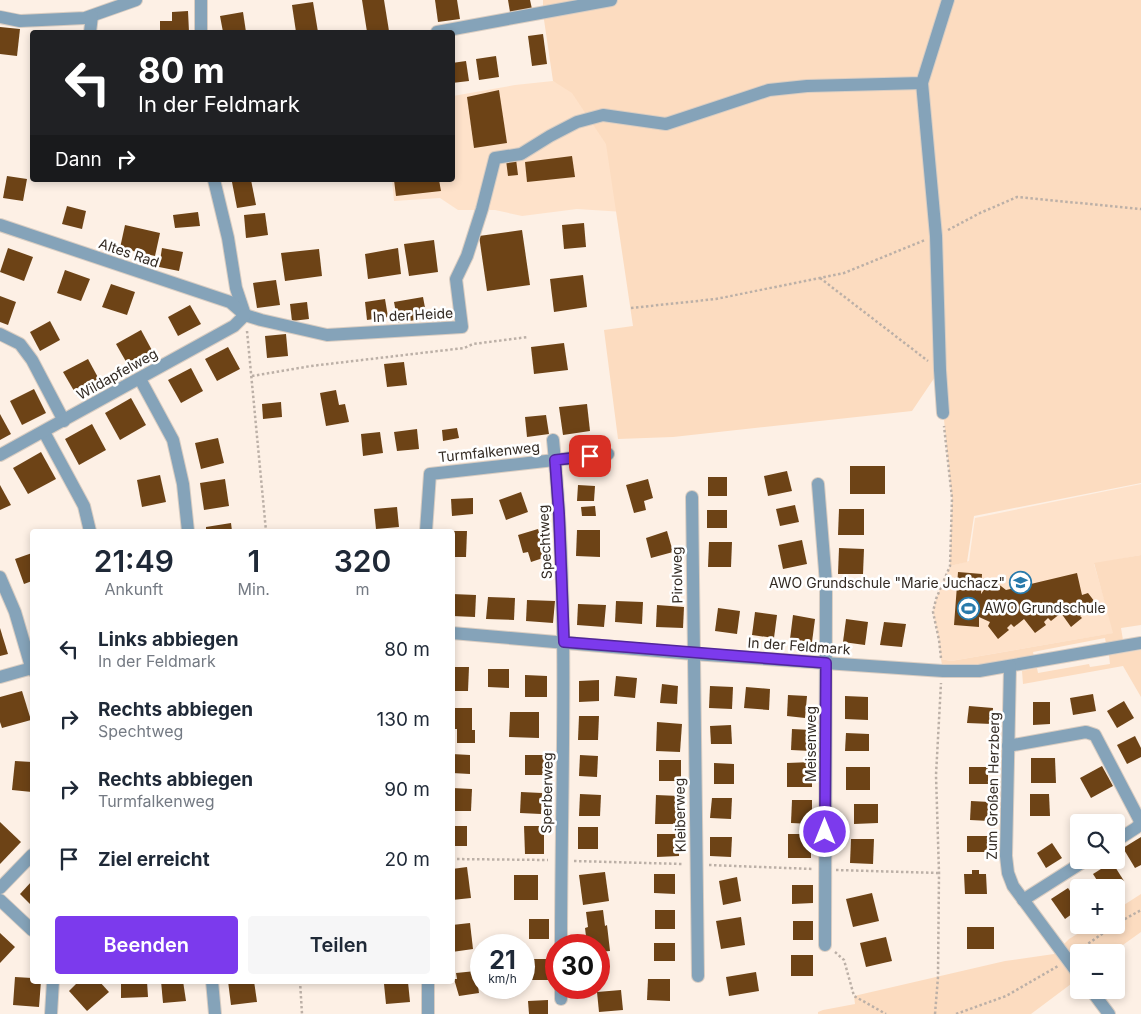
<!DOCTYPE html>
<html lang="de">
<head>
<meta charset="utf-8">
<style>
  body { margin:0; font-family:Inter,sans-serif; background:#f6f6f7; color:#1f2937; height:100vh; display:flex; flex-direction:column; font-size:19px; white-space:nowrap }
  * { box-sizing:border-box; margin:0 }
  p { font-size:16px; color:#747a83 }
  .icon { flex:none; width:28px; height:28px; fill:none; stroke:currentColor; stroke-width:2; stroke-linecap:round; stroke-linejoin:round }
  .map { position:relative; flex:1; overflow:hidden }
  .sheet { position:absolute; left:30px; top:529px; width:425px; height:455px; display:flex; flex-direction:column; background:#fff; border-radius:5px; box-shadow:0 2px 8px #0003 }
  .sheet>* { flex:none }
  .banner { position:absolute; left:30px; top:30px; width:425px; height:152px; border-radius:5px; box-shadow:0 2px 8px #0003; background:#202124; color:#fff; overflow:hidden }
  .buttons { position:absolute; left:1070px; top:814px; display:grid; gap:10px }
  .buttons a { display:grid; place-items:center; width:55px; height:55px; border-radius:5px; background:#fff; box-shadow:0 2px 8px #0003; font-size:25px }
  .speed { position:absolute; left:470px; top:934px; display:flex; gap:10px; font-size:25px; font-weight:700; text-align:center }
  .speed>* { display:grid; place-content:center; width:65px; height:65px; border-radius:50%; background:#fff; box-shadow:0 2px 8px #0003; line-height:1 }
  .speed small { font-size:12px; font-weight:400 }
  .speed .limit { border:8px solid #d22; background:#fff; color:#111 }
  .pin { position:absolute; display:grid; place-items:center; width:42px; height:42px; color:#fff; margin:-21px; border-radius:10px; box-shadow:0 2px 8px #0006 }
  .me { position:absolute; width:55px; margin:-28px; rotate:0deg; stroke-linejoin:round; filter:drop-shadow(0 0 4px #0008) }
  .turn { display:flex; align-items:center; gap:18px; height:105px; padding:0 25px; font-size:22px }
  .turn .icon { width:65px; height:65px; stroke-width:2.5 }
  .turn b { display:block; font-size:35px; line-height:42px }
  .then { display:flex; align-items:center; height:48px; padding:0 25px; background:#0003; gap:10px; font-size:19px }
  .eta { display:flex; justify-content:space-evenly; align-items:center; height:85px; text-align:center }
  .eta b { font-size:30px; font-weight:600; line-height:35px }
  .primary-button { display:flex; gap:10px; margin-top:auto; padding:10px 25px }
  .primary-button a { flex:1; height:58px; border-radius:5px; background:#7c3aed; color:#fff; font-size:20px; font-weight:600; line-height:58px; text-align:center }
  .primary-button a+a { background:#f6f6f7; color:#1f2937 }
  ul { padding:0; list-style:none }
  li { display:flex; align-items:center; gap:15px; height:70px; padding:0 25px }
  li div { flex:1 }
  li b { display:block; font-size:19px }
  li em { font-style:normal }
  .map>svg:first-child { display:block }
  .built { fill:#fee2ca }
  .green { fill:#fcdcc0 }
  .building { fill:#6d4316 }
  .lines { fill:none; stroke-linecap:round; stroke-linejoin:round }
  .minor-casing { stroke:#d9cdc2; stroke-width:14 }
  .path { stroke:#bcb0a7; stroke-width:2.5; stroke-dasharray:2.5 2.5; stroke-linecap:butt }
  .minor { stroke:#85a3b9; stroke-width:12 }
  .route-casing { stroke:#51269a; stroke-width:12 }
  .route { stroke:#7c3aed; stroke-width:9 }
  .labels { text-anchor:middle; stroke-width:5; stroke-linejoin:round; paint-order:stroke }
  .street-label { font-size:14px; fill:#332b24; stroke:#fff }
  .poi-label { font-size:14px; fill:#332b24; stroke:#fff; text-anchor:end }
</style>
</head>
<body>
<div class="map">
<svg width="1141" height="1014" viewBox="0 0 1141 1014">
  <rect width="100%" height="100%" fill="#fdf0e5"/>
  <g class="built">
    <polygon points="553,81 889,229 577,209 522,216 495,210 458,210 440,198 394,201 392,180 452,180 453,96 515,85"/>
    <polygon points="1141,484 1141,555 1094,564 1114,633 951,661 941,659 939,640 933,612 936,599 950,566 969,561 975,518"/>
  </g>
  <g class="green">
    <polygon points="543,0 1141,0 1141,483 974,516 967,562 950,566 952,498 939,371 912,411 673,437 618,439 604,330 633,326 606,144 572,93 553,81 543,13"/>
    <polygon points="1141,555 1141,625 1121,628 1123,640 1106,644 1105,638 1033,652 1034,657 979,666 942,665 941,659 951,661 1113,633 1094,563"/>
    <polygon points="1141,650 1141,697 1123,666 1023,684 1022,671 1037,668 1038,673 1089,664 1090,667 1110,664 1109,655"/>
    <polygon points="1141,894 1141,932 1113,952 1079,952 1079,978 1031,1014 818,1014 818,1012 823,1010 855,1004 854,996 1005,961 1054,954 1069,939 1092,925 1116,925 1116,910"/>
  </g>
  <g class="building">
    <polygon points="362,0 384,0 389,31 367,32"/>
    <polygon points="435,0 457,0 460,19 438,22"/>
    <polygon points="508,0 530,0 532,9 510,12"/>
    <polygon points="313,2 318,32 296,32 292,5"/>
    <polygon points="188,11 189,32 160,32 160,21 172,21 172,12"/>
    <polygon points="243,12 246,32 223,32 220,16"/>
    <polygon points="0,27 20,29 17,56 0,54"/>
    <polygon points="543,34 547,64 532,66 528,36"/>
    <polygon points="496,56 499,77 479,80 476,59"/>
    <polygon points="466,61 469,81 452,83 452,63"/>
    <polygon points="499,90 507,143 474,148 467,97"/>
    <polygon points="572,156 575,177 527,182 525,162"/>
    <polygon points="516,159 518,175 508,176 506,160"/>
    <polygon points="7,176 27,179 23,201 3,198"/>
    <polygon points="239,180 251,180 256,205 237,208 232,182"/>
    <polygon points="394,180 439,180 441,191 396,196"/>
    <polygon points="67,206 86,211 82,229 62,224"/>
    <polygon points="198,212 200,226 175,228 173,215"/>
    <polygon points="265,213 268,235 246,238 244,215"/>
    <polygon points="584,223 586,247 564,249 562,225"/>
    <polygon points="125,225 160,233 155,256 120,248"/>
    <polygon points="522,230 530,285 487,291 479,236"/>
    <polygon points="434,240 438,272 409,276 404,244"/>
    <polygon points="8,248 33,257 24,281 0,272"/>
    <polygon points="162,248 183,252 179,271 159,267"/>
    <polygon points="398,248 401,274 368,279 365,254"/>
    <polygon points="319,249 322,276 285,281 281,253"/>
    <polygon points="65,270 90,279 81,301 57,293"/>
    <polygon points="583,275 587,307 554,312 550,279"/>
    <polygon points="276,280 280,305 257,308 253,283"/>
    <polygon points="111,284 135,292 127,315 102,307"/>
    <polygon points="0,296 16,302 8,325 0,322"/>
    <polygon points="423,297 427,318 398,323 394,302"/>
    <polygon points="385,299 388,317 367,320 365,302"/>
    <polygon points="307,302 309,319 292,321 290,304"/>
    <polygon points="190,305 201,324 178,336 168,317"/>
    <polygon points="50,321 60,340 40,351 30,332"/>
    <polygon points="141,330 154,354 129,367 116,344"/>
    <polygon points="286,334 288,356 267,358 265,336"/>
    <polygon points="564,343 568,370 534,374 531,347"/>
    <polygon points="228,347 240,369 217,381 205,359"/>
    <polygon points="88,359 101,383 77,396 63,372"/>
    <polygon points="404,362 407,385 387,387 384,364"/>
    <polygon points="191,368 203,391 181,403 168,380"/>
    <polygon points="34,389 46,413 22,425 10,401"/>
    <polygon points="336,390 339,405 345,404 349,422 326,426 320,393"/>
    <polygon points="131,398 146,425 120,440 105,413"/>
    <polygon points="281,402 282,417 263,419 262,404"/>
    <polygon points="587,404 590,431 563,435 559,407"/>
    <polygon points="0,414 11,434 0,440"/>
    <polygon points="546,415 549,434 527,437 525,417"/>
    <polygon points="92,424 106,450 79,465 65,439"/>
    <polygon points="457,428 459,438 443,441 442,430"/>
    <polygon points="417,429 419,449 397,451 394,432"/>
    <polygon points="380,432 383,453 363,456 361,434"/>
    <polygon points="218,438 224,463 201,469 195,443"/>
    <polygon points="41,452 56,479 28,494 13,468"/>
    <rect x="850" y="466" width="35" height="28"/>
    <polygon points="787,471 792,491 768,496 764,476"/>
    <polygon points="160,475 166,502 142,507 137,480"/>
    <rect x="708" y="477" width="19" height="19"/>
    <polygon points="225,479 229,506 204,510 200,483"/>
    <polygon points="648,479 653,498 644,501 646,510 634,513 626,485"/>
    <polygon points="0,485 11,505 0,510"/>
    <polygon points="578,485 595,486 594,501 577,501"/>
    <polygon points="521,492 528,512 506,520 499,500"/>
    <polygon points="473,498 473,514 452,516 451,499"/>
    <polygon points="795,505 799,522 780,526 776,509"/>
    <polygon points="595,506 596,516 582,516 581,507"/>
    <polygon points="397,507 399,527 376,529 374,509"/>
    <polygon points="839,509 864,509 864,535 838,535"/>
    <rect x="707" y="510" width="20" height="18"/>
    <polygon points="231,523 232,531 206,531 206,527"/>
    <polygon points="538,529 546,557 531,562 528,552 523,553 518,535"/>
    <polygon points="577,530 600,530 600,557 576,556"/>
    <polygon points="452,531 467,531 466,557 452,557"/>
    <polygon points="667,531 673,552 651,558 646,538"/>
    <polygon points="802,540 807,564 783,569 778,545"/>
    <polygon points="709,542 732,542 731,567 708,567"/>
    <polygon points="839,548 864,549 863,574 838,574"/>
    <polygon points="32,553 32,581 24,584 15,559"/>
    <polygon points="958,572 982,574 981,594 986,587 995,585 997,583 1006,590 1077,573 1082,595 1088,593 1098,606 1087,614 1085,612 1080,616 1082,618 1071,627 1061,613 1051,621 1048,618 1044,622 1046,625 1035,633 1024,619 1014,627 1011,624 1007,628 1009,630 998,639 988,626 990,622 979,617 979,627 954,625"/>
    <polygon points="452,594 476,595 475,617 452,616"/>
    <polygon points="488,597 515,598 514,620 486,619"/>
    <polygon points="527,600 555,601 553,623 526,621"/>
    <polygon points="616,601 643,602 642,624 615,622"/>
    <polygon points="578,604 606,605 604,627 577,625"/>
    <polygon points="657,605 684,607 683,628 656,627"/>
    <polygon points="718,608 740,611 737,634 715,631"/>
    <polygon points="755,612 777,615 774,638 752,635"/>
    <polygon points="793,615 815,619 812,642 790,639"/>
    <polygon points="846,619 868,622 865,645 843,642"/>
    <polygon points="884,622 906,624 902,647 880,645"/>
    <polygon points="0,628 8,654 0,656"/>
    <polygon points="452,667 469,667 468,691 452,691"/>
    <polygon points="488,669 509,669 509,688 488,687"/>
    <polygon points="525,675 547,676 547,697 525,697"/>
    <polygon points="616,676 637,678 635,698 614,696"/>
    <polygon points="599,680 599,701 579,702 579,681"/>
    <polygon points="662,684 678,686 677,704 660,703"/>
    <polygon points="710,686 733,687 732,709 709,708"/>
    <polygon points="746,687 770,689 769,710 744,708"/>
    <polygon points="22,691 31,720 2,728 0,722 0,697"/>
    <polygon points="1093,694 1096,711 1073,715 1070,698"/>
    <polygon points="788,695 807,696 805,718 787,716"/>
    <polygon points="845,696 868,697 868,720 845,719"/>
    <polygon points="1124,701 1134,718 1117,728 1107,711"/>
    <polygon points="1033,702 1050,702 1050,724 1033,725"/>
    <polygon points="969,706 993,708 992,724 967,723"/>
    <polygon points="452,708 472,708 472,730 475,730 475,743 457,743 457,729 452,729"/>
    <polygon points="510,712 539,712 539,738 509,737"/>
    <polygon points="579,716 599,716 598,740 578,740"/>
    <polygon points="657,722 682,724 680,752 656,751"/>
    <polygon points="731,725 732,744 711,744 710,726"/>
    <polygon points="792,729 812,730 811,751 791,750"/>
    <polygon points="846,733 869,734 869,751 845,751"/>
    <polygon points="1135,736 1141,748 1141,757 1127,764 1117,745"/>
    <polygon points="452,754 470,755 470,774 452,773"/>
    <rect x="525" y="755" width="21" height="20"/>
    <polygon points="580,755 598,756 597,777 579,776"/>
    <polygon points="1031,758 1055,758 1056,783 1031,783"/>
    <rect x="659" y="760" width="22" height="21"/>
    <polygon points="15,761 32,762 32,792 12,790"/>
    <polygon points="812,762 812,787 787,787 787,763"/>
    <polygon points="714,763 734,764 734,784 714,784"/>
    <polygon points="1102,766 1113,786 1091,798 1080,778"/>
    <rect x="846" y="767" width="24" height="23"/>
    <rect x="969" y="767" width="19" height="17"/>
    <polygon points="452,788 472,789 471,811 452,811"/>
    <polygon points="521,792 542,793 541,814 520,813"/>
    <polygon points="580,794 601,795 600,816 579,816"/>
    <polygon points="1030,794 1049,794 1050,816 1030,816"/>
    <polygon points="656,795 679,796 679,824 655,824"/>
    <polygon points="712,798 732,798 731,819 710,818"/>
    <polygon points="792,800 812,800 812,824 791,823"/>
    <polygon points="971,801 990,802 990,821 970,820"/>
    <polygon points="854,804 878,804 878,823 854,824"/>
    <polygon points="1098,814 1103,822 1083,822"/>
    <polygon points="0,822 21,842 0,864"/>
    <rect x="452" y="826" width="15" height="20"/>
    <polygon points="524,826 544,826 544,854 525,854"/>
    <rect x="578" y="827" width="20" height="22"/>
    <polygon points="657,834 679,834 679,856 657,857"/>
    <rect x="788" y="834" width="23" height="24"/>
    <rect x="967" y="836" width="21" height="16"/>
    <polygon points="710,837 732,837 731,857 710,856"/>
    <polygon points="1141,837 1141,865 1135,868 1123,848"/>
    <polygon points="851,839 874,839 873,864 850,863"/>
    <polygon points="1052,843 1062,858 1046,868 1037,853"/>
    <polygon points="1112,862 1124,881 1113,888 1102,888 1093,874"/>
    <polygon points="467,867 471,898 452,900 452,869"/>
    <polygon points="972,870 979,870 979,874 986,874 987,894 965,894 964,874 972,874"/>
    <polygon points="605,872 609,901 583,905 579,875"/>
    <polygon points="654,874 675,874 675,894 654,893"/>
    <rect x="514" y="875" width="24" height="25"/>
    <polygon points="737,877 741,901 723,905 719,881"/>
    <polygon points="32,881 32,906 20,894"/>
    <polygon points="792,885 813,885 813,903 792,904"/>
    <polygon points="1068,888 1079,904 1079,909 1065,919 1051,899"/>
    <polygon points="872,893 879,921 853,927 846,899"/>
    <polygon points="603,910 605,926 607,925 610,951 599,952 599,945 587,945 585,928 588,927 586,912"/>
    <rect x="655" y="910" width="20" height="19"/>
    <polygon points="741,917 745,945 721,949 716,921"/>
    <rect x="529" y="919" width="20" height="20"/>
    <rect x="793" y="921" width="20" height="19"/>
    <polygon points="470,923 473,949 452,952 452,925"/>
    <rect x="967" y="927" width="27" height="22"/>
    <polygon points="0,933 15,947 0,963"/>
    <polygon points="886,937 892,961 866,967 860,943"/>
    <rect x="654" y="943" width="21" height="18"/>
    <rect x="791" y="955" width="22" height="21"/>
    <rect x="529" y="959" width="19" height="21"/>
    <polygon points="606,962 608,972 599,973 599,963"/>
    <polygon points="476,971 479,993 459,996 454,979 457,979 456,973"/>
    <polygon points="756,972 759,991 729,996 726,977"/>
    <polygon points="15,977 32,978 32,981 41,981 39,1007 13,1005"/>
    <polygon points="648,979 670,979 670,1001 647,1000"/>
    <polygon points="79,981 99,981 109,992 87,1011 69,991"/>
    <polygon points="121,981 147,981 148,997 121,998"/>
    <polygon points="161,981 183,981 186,1001 163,1003"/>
    <polygon points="228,981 254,981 257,1002 231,1005"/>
    <polygon points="408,982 410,1002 386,1004 384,984"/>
    <polygon points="621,990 623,1010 599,1012 597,992"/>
    <polygon points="548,1000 548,1014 529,1014 528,1001"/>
  </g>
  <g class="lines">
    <defs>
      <g id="minor">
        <polyline points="201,0 201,32"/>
        <polyline points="0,17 20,21 85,18 136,0"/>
        <polyline points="90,32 92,16"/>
        <polyline points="437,32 611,0"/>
        <polyline points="922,83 936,236 940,370 943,413"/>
        <polyline points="214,180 228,238 236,288 245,315"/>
        <polyline points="0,225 230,302 245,315 261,320 327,335 462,327 456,279 467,256 482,209 495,158 521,154 550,136 577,122 603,115 666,124 769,90 807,86 922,83 948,0"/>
        <polyline points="0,334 20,344 32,360 64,421"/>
        <polyline points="140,379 173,440 183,484 188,531"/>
        <polyline points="44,432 84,506 90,531"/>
        <path d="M553 440C570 608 561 777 561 945"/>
        <polyline points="0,455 234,326 245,315"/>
        <polyline points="818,484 826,583 825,945"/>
        <polyline points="692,497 698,976"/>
        <polyline points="426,531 430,474 608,454"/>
        <polyline points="0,577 15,612 32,670"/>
        <polyline points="452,633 693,654 943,671 979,671 1141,643"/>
        <polyline points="1010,666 1006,856 1008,873 1013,886 1079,975"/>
        <polyline points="0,677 32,668"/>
        <polyline points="1008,746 1086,732 1095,735 1139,819 1140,824 1136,828 1116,841"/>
        <polyline points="0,888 32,855"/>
        <polyline points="0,900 32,930"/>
        <polyline points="1023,900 1086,860"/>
        <polyline points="212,981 215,1014"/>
        <polyline points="428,981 428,1014"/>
        <polyline points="561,988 561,999"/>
        <polyline points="1091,990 1109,1014"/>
        <polyline points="51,1014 53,981"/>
      </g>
    </defs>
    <use href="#minor" class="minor-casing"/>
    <g class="path">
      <polyline points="948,230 980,213 1017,197 1141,209"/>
      <polyline points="820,278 928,361"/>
      <polyline points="631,308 716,299 844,273 925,240"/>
      <polyline points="247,331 266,531"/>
      <polyline points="252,376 311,366 464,348 473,344 528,337"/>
      <polyline points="941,658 939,640 933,612 936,599 950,566 952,498 944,426"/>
      <polyline points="452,859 548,860"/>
      <polyline points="574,861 683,864"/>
      <polyline points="709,865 813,869"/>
      <polyline points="836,870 939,873"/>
      <polyline points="1116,924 1141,910"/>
      <polyline points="835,952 844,960 854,996 886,1014"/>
      <polyline points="1076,952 1115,925"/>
      <polyline points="300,981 302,1014"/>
      <polyline points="935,1014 938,977 939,873 936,775 941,683"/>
      <polyline points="956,1014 1006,996 1058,966"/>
    </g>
    <use href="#minor" class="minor"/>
  </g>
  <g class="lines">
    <defs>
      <polyline id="route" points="590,456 555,460 559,514 564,642 826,663 825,832"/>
    </defs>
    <use href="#route" class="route-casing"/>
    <use href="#route" class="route"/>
  </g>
  <defs>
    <symbol id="school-ring" viewBox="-11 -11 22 22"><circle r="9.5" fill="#fff" stroke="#287aab" stroke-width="1.5"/><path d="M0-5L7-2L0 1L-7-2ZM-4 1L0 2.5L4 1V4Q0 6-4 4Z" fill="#287aab"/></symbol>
    <symbol id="stadium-ring" viewBox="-11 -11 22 22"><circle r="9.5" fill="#fff" stroke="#287aab" stroke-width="1.5"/><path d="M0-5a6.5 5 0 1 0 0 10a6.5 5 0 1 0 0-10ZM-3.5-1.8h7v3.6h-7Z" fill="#287aab"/></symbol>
  </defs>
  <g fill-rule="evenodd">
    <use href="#school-ring" x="1008" y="570" width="25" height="25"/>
    <use href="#stadium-ring" x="956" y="596" width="25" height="25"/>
  </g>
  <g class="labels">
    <g class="street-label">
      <text transform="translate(129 253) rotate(19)" y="5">Altes Rad</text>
      <text transform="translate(413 315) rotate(-3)" y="5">In der Heide</text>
      <text transform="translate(117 374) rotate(-29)" y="5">Wildapfelweg</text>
      <text transform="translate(489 452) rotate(-6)" y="5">Turmfalkenweg</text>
      <text transform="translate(545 542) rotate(-93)" y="5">Spechtweg</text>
      <text transform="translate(677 575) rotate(-91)" y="5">Pirolweg</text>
      <text transform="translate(799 646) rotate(4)" y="5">In der Feldmark</text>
      <text transform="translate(811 744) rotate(-90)" y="5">Meisenweg</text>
      <text transform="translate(993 786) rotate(-89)" y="5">Zum Großen Herzberg</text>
      <text transform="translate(547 793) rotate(-89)" y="5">Sperberweg</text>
      <text transform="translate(680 815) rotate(-91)" y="5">Kleiberweg</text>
    </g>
    <g class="poi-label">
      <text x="1005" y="588">AWO Grundschule "Marie Juchacz"</text>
      <text x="984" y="613" text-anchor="start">AWO Grundschule</text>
    </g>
  </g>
</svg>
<div class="buttons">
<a><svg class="icon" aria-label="search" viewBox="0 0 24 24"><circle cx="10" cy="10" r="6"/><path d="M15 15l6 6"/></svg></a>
<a>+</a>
<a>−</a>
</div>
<div class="speed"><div>21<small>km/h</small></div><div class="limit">30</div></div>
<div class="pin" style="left:590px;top:456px;background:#d93025"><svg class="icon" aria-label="arrive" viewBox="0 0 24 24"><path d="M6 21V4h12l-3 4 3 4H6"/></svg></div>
<svg class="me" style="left:825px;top:832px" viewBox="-20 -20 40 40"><circle r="17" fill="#7c3aed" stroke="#fff" stroke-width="3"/><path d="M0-11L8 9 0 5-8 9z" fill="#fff"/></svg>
<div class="banner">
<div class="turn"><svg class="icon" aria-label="left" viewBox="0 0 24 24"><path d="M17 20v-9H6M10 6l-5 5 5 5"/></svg><div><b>80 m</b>In der Feldmark</div></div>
<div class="then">Dann<svg class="icon" aria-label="right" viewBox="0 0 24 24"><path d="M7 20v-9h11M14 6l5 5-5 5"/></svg></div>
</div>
<section class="sheet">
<div class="eta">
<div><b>21:49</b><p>Ankunft</p></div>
<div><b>1</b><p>Min.</p></div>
<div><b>320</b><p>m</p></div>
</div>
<ul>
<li><svg class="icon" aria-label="left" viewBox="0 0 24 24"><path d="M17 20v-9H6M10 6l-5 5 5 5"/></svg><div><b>Links abbiegen</b><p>In der Feldmark</p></div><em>80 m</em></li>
<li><svg class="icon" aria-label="right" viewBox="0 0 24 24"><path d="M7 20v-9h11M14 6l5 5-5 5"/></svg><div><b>Rechts abbiegen</b><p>Spechtweg</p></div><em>130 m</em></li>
<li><svg class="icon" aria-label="right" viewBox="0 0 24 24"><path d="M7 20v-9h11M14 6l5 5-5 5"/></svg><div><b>Rechts abbiegen</b><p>Turmfalkenweg</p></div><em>90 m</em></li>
<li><svg class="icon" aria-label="arrive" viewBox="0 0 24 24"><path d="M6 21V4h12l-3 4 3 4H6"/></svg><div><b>Ziel erreicht</b></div><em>20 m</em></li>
</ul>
<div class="primary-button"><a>Beenden</a><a>Teilen</a></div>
</section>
</div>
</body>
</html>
